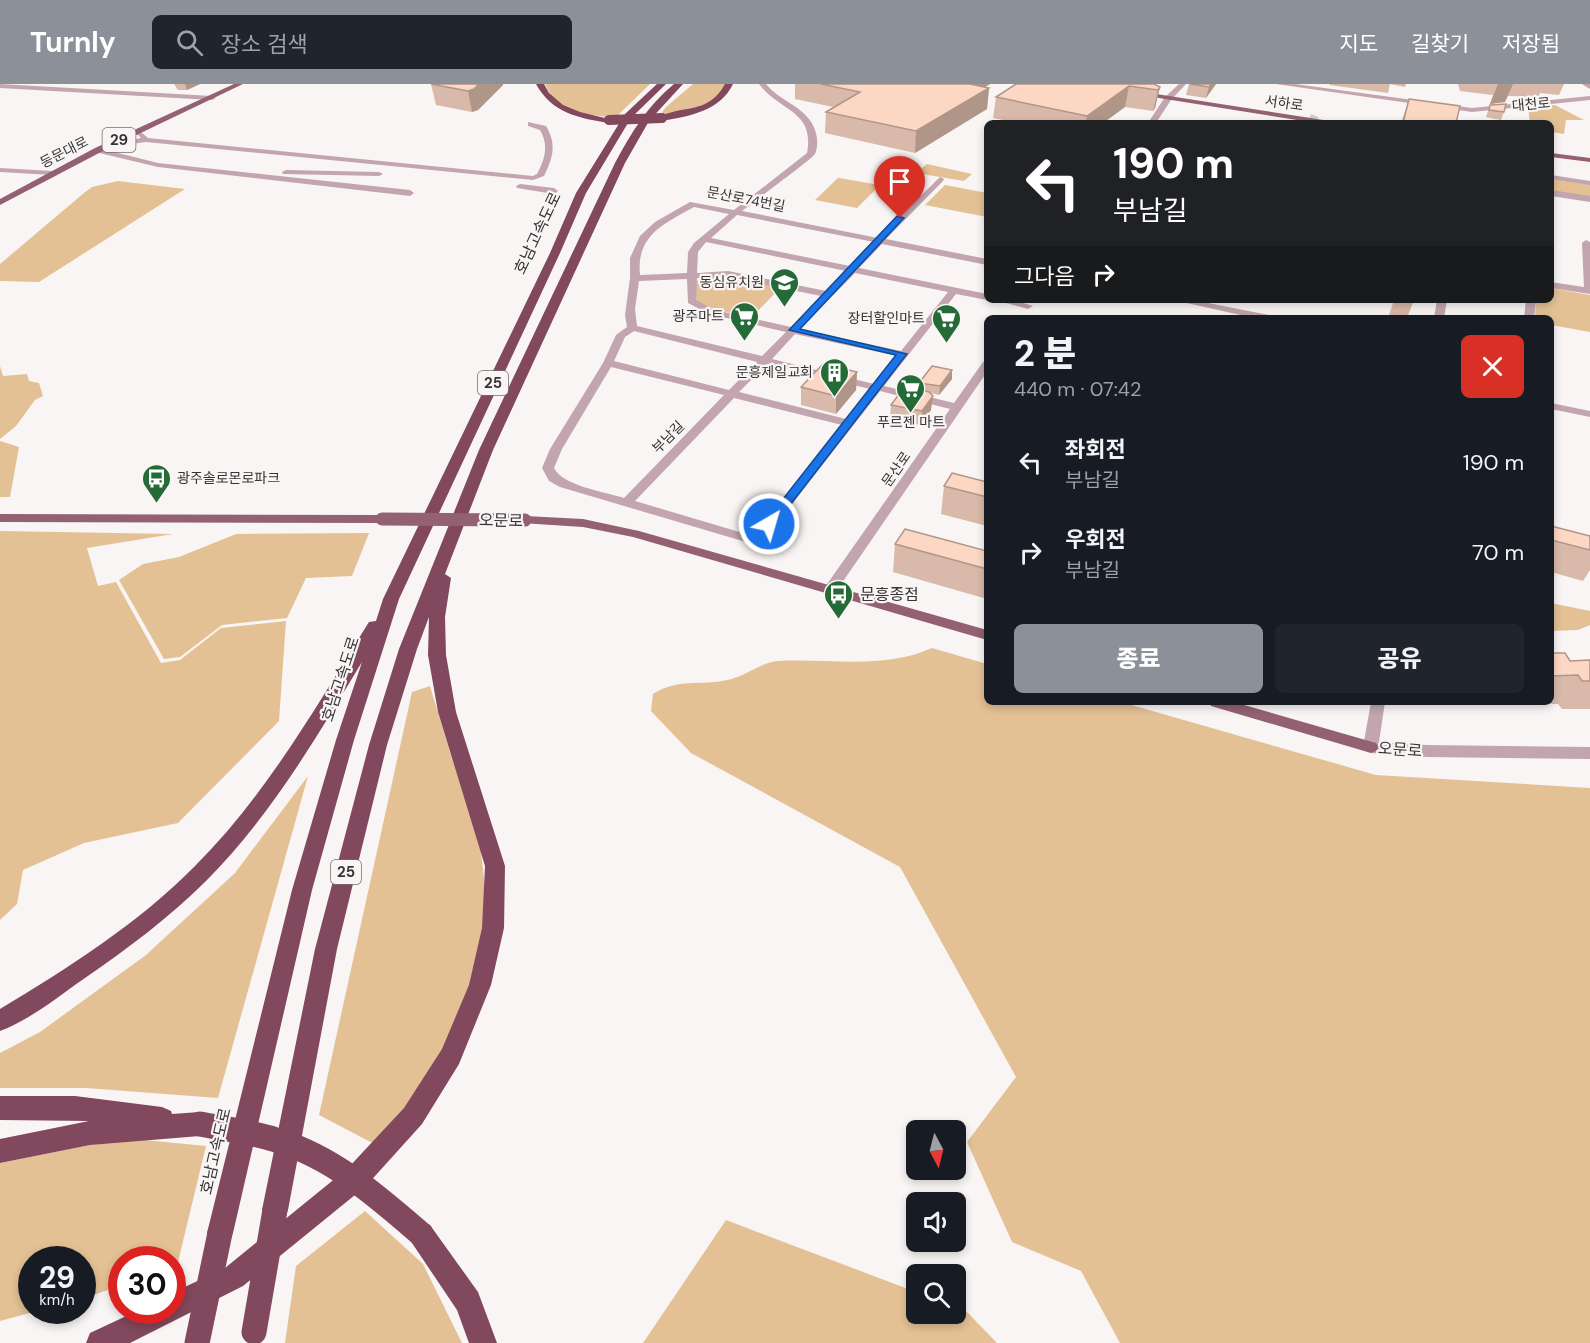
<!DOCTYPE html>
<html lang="ko">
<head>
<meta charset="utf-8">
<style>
  body { margin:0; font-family:"DM Sans","Noto Sans KR",sans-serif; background:#20242c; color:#f1f3f6; height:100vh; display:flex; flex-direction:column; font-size:22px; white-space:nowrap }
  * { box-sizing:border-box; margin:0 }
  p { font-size:20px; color:#9ea1a6 }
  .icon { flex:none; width:33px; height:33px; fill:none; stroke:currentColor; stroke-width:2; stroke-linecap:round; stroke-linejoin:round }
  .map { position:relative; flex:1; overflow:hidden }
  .sheet { position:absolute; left:984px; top:231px; width:570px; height:390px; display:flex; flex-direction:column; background:#171b24; border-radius:9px; box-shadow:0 3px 9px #0003 }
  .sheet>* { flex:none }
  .top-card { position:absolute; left:984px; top:36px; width:570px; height:183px; border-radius:9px; box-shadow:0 3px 9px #0003; background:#202124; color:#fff; overflow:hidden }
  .needle { width:39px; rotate:173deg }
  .tools { position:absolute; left:906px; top:1036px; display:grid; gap:12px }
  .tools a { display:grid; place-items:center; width:60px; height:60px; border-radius:9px; background:#171b24; box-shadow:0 3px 9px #0003; font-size:30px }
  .speed { position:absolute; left:18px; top:1162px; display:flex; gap:12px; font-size:30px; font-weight:700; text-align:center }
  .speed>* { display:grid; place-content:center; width:78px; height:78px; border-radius:50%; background:#171b24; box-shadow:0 3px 9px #0003; line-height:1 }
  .speed small { font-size:15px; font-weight:400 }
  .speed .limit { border:9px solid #d22; background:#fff; color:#111 }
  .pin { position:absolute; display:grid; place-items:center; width:51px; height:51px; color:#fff; margin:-62px -26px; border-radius:50% 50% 50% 0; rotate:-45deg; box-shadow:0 0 6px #0007 }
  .pin .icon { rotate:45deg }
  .me { position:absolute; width:66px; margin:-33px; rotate:38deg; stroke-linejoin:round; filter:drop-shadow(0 0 4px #0008) }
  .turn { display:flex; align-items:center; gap:21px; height:126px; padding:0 30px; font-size:27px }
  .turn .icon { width:78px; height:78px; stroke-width:2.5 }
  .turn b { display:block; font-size:42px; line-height:51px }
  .then { display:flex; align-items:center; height:57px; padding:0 30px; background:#0003; gap:12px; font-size:22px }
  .round { display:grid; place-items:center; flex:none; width:63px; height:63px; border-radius:9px; background:#20242c }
  .head { display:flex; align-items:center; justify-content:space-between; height:102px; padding:0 30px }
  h1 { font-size:36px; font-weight:800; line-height:45px }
  .cta { display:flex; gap:12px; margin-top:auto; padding:12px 30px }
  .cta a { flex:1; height:69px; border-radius:9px; background:#8c9099; color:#fff; font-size:24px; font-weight:800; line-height:69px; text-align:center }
  .cta a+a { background:#20242c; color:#f1f3f6 }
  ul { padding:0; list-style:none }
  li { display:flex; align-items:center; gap:18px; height:90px; padding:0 30px }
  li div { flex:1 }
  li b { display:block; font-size:22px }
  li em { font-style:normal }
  header { display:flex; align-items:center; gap:36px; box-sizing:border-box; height:84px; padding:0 30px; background:#8c9099; color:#fff }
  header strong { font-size:28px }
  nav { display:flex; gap:33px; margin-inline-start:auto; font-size:21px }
  .search { width:420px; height:54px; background:#20242c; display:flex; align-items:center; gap:15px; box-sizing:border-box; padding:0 21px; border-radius:9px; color:#9ea1a6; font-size:22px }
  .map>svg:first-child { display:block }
  .green { fill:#e3c195 }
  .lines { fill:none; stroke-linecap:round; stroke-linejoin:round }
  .minor-tunnel { stroke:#d2cece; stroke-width:8; stroke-dasharray:8 4; stroke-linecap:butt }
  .minor { fill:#c2a5ae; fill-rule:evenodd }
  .major { fill:#946172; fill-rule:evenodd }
  .highway { fill:#82485d; fill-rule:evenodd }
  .major-bridge { stroke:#946172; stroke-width:13 }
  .highway-bridge-far1 { stroke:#82485d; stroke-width:10 }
  .highway-bridge { stroke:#82485d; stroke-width:25 }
  .wall { fill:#d9b9a9 }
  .shaded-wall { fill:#b09689 }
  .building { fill:#fcd7c4; stroke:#b09689; stroke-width:1.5 }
  .route { fill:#1a73e8; stroke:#114b97; stroke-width:1.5 }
  .labels { text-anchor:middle; stroke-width:4.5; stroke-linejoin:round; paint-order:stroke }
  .far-street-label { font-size:14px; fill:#363434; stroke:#f9f5f4 }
  .far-poi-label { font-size:14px; fill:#363434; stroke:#f9f5f4; text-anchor:end }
  .shield { fill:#f9f5f4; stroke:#706e6e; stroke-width:1.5 }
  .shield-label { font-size:15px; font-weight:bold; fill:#363434 }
  .street-label { font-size:16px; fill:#363434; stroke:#f9f5f4 }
  .poi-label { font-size:16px; fill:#363434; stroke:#f9f5f4; text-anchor:start }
</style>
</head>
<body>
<header>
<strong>Turnly</strong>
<div class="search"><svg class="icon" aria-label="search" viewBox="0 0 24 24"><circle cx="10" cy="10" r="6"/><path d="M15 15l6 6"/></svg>장소 검색</div>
<nav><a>지도</a><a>길찾기</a><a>저장됨</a></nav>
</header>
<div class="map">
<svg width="1590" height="1259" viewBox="0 0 1590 1259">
  <rect width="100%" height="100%" fill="#f9f5f4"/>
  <g class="green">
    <polygon points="545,0 650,0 615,34 570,28 552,14"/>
    <polygon points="693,0 729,0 713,18 658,34 666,23"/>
    <polygon points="1555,21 1584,36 1566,36 1564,50 1551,48 1551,39 1530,39 1528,24 1530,23"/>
    <polygon points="927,80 972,90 964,97 916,89"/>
    <polygon points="838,94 839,94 880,101 857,124 815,116"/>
    <polygon points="1551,94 1590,99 1590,113 1551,107"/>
    <polygon points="118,97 185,105 39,198 0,197 0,180 84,109 92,103"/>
    <polygon points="945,101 987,109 987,133 925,121"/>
    <polygon points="726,191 782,202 751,234 714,225 697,218 694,210 695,198 703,193"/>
    <polygon points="1551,204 1590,211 1590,248 1551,241 1551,234 1535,234 1536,216 1551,216"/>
    <polygon points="0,282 3,292 27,290 29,297 39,299 43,312 35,316 16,342 0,355"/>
    <polygon points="0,357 19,363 10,413 0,413"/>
    <polygon points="0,447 173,450 87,464 98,502 116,498 161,579 180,576 221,544 286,537 279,637 178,739 84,759 23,786 17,820 0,836"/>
    <polygon points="369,449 352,492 306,494 287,534 222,541 180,573 164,575 119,496 143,480 179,473 236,450"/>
    <polygon points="1551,519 1590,527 1590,541 1578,546 1551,547"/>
    <path d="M932 564 987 580V618H1121L1376 691 1590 704V1259H1120L1081 1187 1012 1158 967 1058 1016 993 900 783 691 669 651 627 653 610C678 594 700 602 727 596 745 593 761 578 778 577 830 574 883 586 932 564Z"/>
    <polygon points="430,602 452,675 477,734 487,820 475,898 445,981 380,1063 319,1031 412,608"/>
    <polygon points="308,692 218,1014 86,1004 0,1004 0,969 40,948 146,871 235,789"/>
    <polygon points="124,1054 206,1062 178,1178 173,1180 172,1176 122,1176 121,1201 83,1215 82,1176 32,1176 32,1227 37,1227 0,1237 0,1079"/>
    <polygon points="365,1127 423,1180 462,1259 285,1259 296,1182"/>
    <polygon points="726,1136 916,1208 916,1230 956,1230 956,1223 966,1227 997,1259 643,1259"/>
  </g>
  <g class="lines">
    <polyline class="minor-tunnel" points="1312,39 1315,31"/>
    <g class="minor">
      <polygon points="0,0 212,12 216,14 212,16 0,4"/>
      <path d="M759 0H766C778 15 797 20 809 35 816 44 820 58 815 70 812 75 753 118 742 127L878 154 940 93 944 95 943 97 886 155 987 175V181L882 160 859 184 987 210V216L956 210 884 302 954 319 983 278 987 277V288L835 509H825L823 506 825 503 950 325 880 307 761 460 756 461 560 403 549 397 542 384 550 365 603 279 616 251 627 243 625 231 630 194V174L640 152 655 138 690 118 734 126 807 69C815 26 780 28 759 0ZM694 123 729 130 694 159 688 168 687 189 640 191C636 151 664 140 694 123ZM737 131 874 158 850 182 711 154ZM706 158 846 187 826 207 728 187 697 189 698 168ZM855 189 948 208 901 267 800 245ZM728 193 821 212 791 243 715 226 696 216 697 194ZM687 195 688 219 709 230 786 248 762 272 637 242 635 225 639 197ZM634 247 757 278 729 306 614 277 625 253ZM795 250 897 272 874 300 772 275ZM767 280 870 305 846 335 739 308ZM611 283 724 311 624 414C605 408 563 402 554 384L562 365ZM734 314 842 341 753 452 635 417Z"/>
      <polygon points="1179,0 1186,0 1171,16 1156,39 1148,39 1165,13"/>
      <polygon points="1276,0 1295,0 1472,24 1590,12 1590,16 1472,28"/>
      <polygon points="1582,0 1590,0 1590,5"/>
      <path d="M528 38 546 42C557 60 553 74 544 92L533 96 146 58 109 63 105 61 141 54 137 50 141 48 148 54 533 92 537 90C545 75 549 61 540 46L528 42Z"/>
      <polygon points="98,64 158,79 410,106 414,109 410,112 158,83 95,68 95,64"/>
      <polygon points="0,84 52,87 56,89 52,91 0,88"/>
      <polygon points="286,86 379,88 383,90 379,92 283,90 282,88"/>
      <polygon points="1551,91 1590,97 1590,101 1551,95"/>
      <polygon points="520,100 554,104 558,107 554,110 517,104 516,102"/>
      <polygon points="1551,106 1590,112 1590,118 1551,112"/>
      <polygon points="1586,156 1590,158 1590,210 1551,204 1551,198 1584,203 1582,159"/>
      <polygon points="995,216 1014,216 1033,222 1028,225"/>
      <polygon points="1173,216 1193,216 1269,231 1274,234 1254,234"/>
      <polygon points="1437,216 1447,216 1444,234 1434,234"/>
      <polygon points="1526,216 1536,216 1534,234 1524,234"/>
      <polygon points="1551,319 1590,327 1590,333 1551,325"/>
      <polygon points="1371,618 1385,618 1379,658 1427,661 1590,663 1590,675 1427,673 1371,669 1366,667 1363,663"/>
    </g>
    <g class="major">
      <polygon points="234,0 243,0 101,68 0,121 0,115 95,64"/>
      <polygon points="1137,7 1330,37 1334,39 1316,39 1140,11"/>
      <polygon points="1551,69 1590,74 1590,78 1551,73"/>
      <polygon points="0,430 382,431 388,435 382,439 0,438"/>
      <polygon points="525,432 583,435 639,447 987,546 987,556 633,453 583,443 521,439 519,436"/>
      <polygon points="1209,618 1234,618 1376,659 1379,663 1376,667 1371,669 1211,622"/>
    </g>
    <g class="highway">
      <path d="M536 0H544L549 9 563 21 580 28 613 36 609 39C578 34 552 29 536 0Z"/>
      <path d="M657 0H666L631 34 586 109 560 169 399 515 354 656 312 806 233 1149 229 1158 220 1162 211 1158 207 1149 292 806 336 656 362 578C316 654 270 733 206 797 170 833 127 865 85 894 59 912 30 936 0 947V925C68 884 139 839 195 782 266 711 316 623 369 538L376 537 383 515 550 169 576 109 625 30Z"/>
      <path d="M674 0H683L649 37 625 79 493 366 445 490 451 494 445 533 446 571 456 628 505 782 504 844 491 901 459 980 422 1040 366 1102 243 1202 130 1259H86L90 1249 137 1227H172V1209L225 1184 348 1084 404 1024 442 965 469 901 482 844 485 782 438 628 428 571 429 533 417 565 387 661 337 865 288 1126 284 1135 275 1139 266 1135 262 1126 315 865 369 661 399 565 479 366 615 79C631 49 648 21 674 0Z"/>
      <path d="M725 0H733C720 27 690 32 662 37L658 34C680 20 708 32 725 0Z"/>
      <polygon points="0,1012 75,1012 162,1023 171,1027 172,1030 200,1028 209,1032 212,1040 209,1048 200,1052 90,1061 0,1079 0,1055 89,1037 0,1036"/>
      <polygon points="421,1137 430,1141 478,1208 497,1259 469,1259 457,1226 412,1159 408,1150 412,1141"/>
    </g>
    <polyline class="major-bridge" points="382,435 525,436"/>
    <polyline class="highway-bridge-far1" points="609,36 662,34"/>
    <g class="highway-bridge">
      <path d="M200 1040C225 1045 252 1048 276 1056 333 1073 377 1112 421 1150"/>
      <polyline points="254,1248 275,1126"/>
      <polyline points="197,1259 220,1149"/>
    </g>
  </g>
  <g class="wall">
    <polygon points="174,0 200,0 187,6 178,6"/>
    <polygon points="431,0 503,1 478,26 472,28 436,21"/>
    <polygon points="795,0 990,0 985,3 989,4 987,25 915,69 825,49 826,28 833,23 795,15"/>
    <polygon points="1154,0 1160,3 1155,24 1153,27 1125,23 1103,39 1018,39 993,34 996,13"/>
    <polygon points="1189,0 1216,0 1206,14 1186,11"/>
    <polygon points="1330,0 1406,0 1405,3 1390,0 1388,9 1329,1"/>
    <polygon points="1458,0 1564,0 1559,11 1540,9 1539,13 1508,12 1505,18 1490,20 1493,11 1460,7"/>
    <polygon points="1409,15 1456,39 1401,39"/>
    <polygon points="1490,21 1504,28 1501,36 1486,33"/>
    <polygon points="1394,216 1414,216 1407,234 1388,234"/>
    <polygon points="857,288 856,306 836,330 801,321 801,303"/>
    <polygon points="952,295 939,311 930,309 931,326 920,341 890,334 891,321 918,305 919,299"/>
    <polygon points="987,398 987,442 941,430 944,402"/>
    <polygon points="1551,442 1590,452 1590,486 1583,497 1551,488"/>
    <polygon points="895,460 987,467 987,515 893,488"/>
    <polygon points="1551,569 1570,577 1590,576 1590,625 1562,625 1558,620 1508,620 1507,618 1551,618"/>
  </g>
  <g class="shaded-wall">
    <polygon points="185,0 200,0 187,6"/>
    <polygon points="479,0 503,0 503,1 478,26 472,28 468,7"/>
    <polygon points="961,0 990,0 959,19"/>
    <polygon points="1211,0 1216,0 1206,14 1209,3"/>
    <polygon points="1498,0 1513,0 1505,18 1490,20"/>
    <polygon points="1129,2 1125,23 1103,39 1086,39 1087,32"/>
    <polygon points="1160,3 1155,24 1153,27 1158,6"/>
    <polygon points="989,4 987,25 915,69 916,47"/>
    <polygon points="952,286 952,295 939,311 940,302"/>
    <polygon points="857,288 856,306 836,330 836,312"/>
    <polygon points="933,312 931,326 920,341 922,327"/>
  </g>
  <g class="building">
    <polygon points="431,0 479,0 474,5 468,7"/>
    <polygon points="821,0 970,0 989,4 916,47 826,28 860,8"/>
    <polygon points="1016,0 1154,0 1160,3 1158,6 1129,2 1087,32 996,13"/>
    <polygon points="1190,0 1211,0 1209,3"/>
    <polygon points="1409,15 1460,22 1456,39 1403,39"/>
    <polygon points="1506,20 1504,28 1489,26 1490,21"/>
    <polygon points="823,280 857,288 836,312 801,303"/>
    <polygon points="932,282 952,286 940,302 919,299"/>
    <polygon points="905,302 929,308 933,312 922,327 891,321"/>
    <polygon points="952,389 987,398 987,413 944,402"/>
    <polygon points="1551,442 1590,452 1590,466 1551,456"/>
    <polygon points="905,445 987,467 987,485 895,460"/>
    <polygon points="1551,569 1565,569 1570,577 1590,576 1590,597 1582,597 1578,591 1551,592"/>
  </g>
  <polygon class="route" points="897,132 904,134 800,245 907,270 773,443 765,443 765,438 896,271 789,246"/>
  <defs>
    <symbol id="school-pin" viewBox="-11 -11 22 30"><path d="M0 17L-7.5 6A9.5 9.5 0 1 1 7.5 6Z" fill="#246b37" stroke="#f9f5f4"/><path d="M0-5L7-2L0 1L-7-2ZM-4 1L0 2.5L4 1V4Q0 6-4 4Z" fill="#fff"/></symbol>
    <symbol id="supermarket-pin" viewBox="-11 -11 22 30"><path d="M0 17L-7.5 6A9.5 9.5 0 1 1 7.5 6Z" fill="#246b37" stroke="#f9f5f4"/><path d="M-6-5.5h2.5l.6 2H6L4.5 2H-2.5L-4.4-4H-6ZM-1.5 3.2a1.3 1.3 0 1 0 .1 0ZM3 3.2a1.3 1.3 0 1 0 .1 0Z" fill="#fff"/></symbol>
    <symbol id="building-pin" viewBox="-11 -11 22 30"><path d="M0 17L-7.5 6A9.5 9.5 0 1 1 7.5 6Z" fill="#246b37" stroke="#f9f5f4"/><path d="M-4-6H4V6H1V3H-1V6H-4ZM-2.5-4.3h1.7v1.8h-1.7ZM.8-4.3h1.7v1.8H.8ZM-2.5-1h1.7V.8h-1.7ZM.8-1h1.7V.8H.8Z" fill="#fff"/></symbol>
    <symbol id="bus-pin" viewBox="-11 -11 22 30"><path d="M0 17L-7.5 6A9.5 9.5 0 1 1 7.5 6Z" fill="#246b37" stroke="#f9f5f4"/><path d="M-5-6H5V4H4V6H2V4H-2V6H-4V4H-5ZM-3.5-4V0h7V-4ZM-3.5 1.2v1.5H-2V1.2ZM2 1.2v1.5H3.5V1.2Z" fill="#fff"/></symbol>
  </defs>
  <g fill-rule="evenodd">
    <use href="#school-pin" x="768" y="182" width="33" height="45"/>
    <use href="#supermarket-pin" x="728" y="216" width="33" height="45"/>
    <use href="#supermarket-pin" x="930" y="218" width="33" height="45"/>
    <use href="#building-pin" x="818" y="272" width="33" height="45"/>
    <use href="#supermarket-pin" x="894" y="288" width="33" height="45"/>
    <use href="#bus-pin" x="140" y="378" width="33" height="45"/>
    <use href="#bus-pin" x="822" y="494" width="33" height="45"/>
  </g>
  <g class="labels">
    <g class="far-street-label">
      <text transform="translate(1284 19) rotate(8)" y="5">서하로</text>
      <text transform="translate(1531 20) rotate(-5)" y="5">대천로</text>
      <text transform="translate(64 68) rotate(-27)" y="5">동문대로</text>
      <text transform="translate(746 115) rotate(11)" y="5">문산로74번길</text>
      <text transform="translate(668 353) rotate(-45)" y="5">부남길</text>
      <text transform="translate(896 385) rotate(-55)" y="5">문산로</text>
    </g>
    <g class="far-poi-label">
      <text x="764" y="203">동심유치원</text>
      <text x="724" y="237">광주마트</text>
      <text x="925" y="239">장터할인마트</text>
      <text x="813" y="293">문흥제일교회</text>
      <text x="911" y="343" text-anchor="middle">푸르젠 마트</text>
      <text x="177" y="399" text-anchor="start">광주솔로몬로파크</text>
    </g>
    <g class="shield">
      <rect x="102.5" y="44" width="33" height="24" rx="4.5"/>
      <rect x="478" y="287" width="30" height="24" rx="4.5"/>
      <rect x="331" y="776" width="30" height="24" rx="4.5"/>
    </g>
    <g class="shield-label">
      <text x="119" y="61">29</text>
      <text x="493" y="304">25</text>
      <text x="346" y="793">25</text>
    </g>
    <g class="street-label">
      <text transform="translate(537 149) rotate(-65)" y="6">호남고속도로</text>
      <text transform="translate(501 436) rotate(1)" y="6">오문로</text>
      <text transform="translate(340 595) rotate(-72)" y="6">호남고속도로</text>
      <text transform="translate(1400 665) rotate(4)" y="6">오문로</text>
      <text transform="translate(215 1067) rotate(-77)" y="6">호남고속도로</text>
    </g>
    <g class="poi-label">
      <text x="860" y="516">문흥종점</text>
    </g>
  </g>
</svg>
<div class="tools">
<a><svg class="needle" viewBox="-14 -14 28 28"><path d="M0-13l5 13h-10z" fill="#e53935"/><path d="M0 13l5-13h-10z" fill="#9ea1a6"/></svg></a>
<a><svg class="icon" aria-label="sound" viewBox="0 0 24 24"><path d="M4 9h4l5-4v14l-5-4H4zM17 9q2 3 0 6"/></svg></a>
<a><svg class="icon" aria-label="search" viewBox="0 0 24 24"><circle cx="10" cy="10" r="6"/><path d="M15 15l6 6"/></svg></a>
</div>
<div class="speed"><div>29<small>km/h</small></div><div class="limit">30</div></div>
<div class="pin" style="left:900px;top:134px;background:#d93025"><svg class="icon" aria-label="arrive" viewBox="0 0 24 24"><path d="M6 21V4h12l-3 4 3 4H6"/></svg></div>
<svg class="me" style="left:769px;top:440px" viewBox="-20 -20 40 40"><circle r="17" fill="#1a73e8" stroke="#fff" stroke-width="3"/><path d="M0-11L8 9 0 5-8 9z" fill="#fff"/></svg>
<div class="top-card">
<div class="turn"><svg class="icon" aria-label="left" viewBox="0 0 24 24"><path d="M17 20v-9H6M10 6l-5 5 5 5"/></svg><div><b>190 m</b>부남길</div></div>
<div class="then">그다음<svg class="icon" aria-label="right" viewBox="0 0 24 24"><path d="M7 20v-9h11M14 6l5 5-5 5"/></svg></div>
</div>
<section class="sheet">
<div class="head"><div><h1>2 분</h1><p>440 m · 07:42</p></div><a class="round" style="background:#d93025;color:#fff"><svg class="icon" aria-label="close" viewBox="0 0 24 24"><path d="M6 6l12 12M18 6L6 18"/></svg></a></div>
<ul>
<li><svg class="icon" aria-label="left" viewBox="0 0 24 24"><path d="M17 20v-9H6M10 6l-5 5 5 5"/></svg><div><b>좌회전</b><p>부남길</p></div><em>190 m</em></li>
<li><svg class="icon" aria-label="right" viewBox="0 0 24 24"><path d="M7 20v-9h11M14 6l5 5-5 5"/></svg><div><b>우회전</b><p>부남길</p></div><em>70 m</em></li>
</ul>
<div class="cta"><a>종료</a><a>공유</a></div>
</section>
</div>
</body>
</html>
